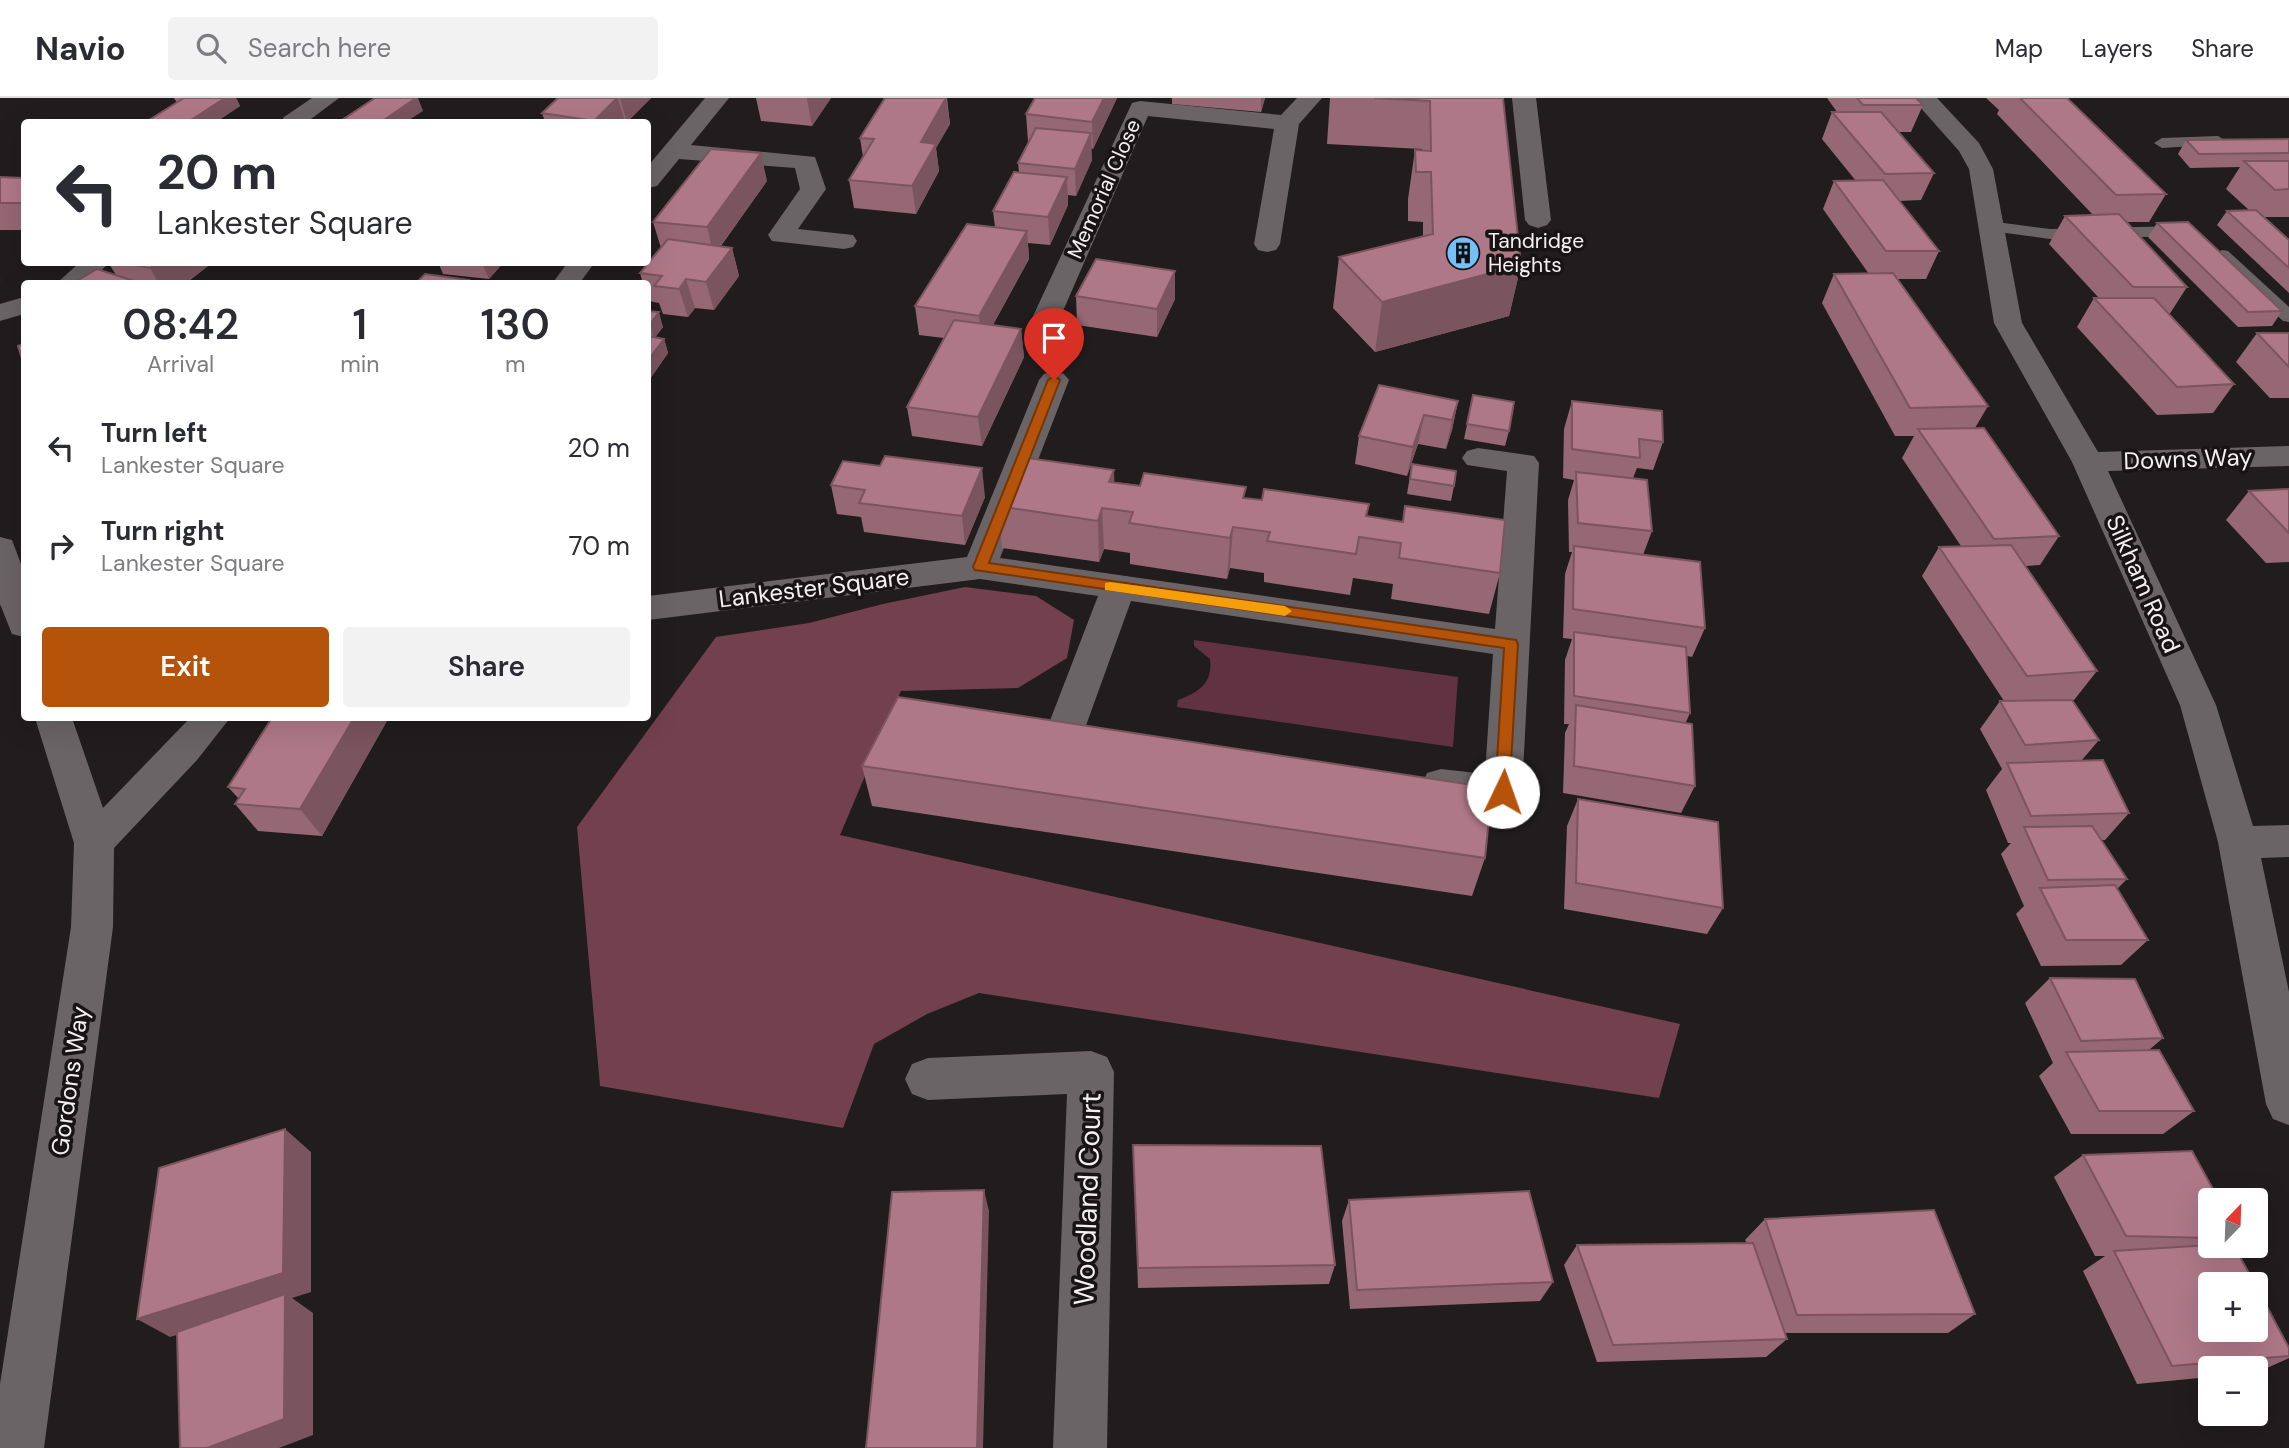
<!DOCTYPE html>
<html lang="en">
<head>
<meta charset="utf-8">
<style>
  body { margin:0; font-family:"DM Sans",sans-serif; background:#f2f2f3; color:#2b2b33; height:100vh; display:flex; flex-direction:column; font-size:26px; white-space:nowrap }
  * { box-sizing:border-box; margin:0 }
  p { font-size:23px; color:#7c7c81 }
  .icon { flex:none; width:38px; height:38px; fill:none; stroke:currentColor; stroke-width:2; stroke-linecap:round; stroke-linejoin:round }
  .map { position:relative; flex:1; overflow:hidden }
  .sheet { position:absolute; left:21px; top:182px; width:630px; height:441px; display:flex; flex-direction:column; background:#fff; border-radius:7px; box-shadow:0 7px 28px #0002 }
  .sheet>* { flex:none }
  .guide { position:absolute; left:21px; top:21px; width:630px; height:147px; border-radius:7px; box-shadow:0 7px 28px #0002; background:#fff; color:#2b2b33; overflow:hidden }
  .needle { width:46px; rotate:23deg }
  .controls { position:absolute; left:2198px; top:1090px; display:grid; gap:14px }
  .controls a { display:grid; place-items:center; width:70px; height:70px; border-radius:7px; background:#fff; box-shadow:0 7px 28px #0002; font-size:35px }
  .pin { position:absolute; display:grid; place-items:center; width:60px; height:60px; color:#fff; margin:-72px -30px; border-radius:50% 50% 50% 0; rotate:-45deg; box-shadow:0 0 7px #0007 }
  .pin .icon { rotate:45deg }
  .me { position:absolute; width:77px; margin:-38px; rotate:3deg; stroke-linejoin:round; filter:drop-shadow(0 0 5px #0008) }
  .turn { display:flex; align-items:center; gap:24px; height:147px; padding:0 21px; font-size:32px }
  .turn .icon { width:91px; height:91px; stroke-width:2.5 }
  .turn b { display:block; font-size:49px; line-height:60px }
  .eta { display:flex; justify-content:space-evenly; align-items:center; height:119px; text-align:center }
  .eta b { font-size:42px; font-weight:600; line-height:49px }
  .cta { display:flex; gap:14px; margin-top:auto; padding:14px 21px }
  .cta a { flex:1; height:80px; border-radius:7px; background:#b45309; color:#fff; font-size:28px; font-weight:600; line-height:80px; text-align:center }
  .cta a+a { background:#f2f2f3; color:#2b2b33 }
  ul { padding:0; list-style:none }
  li { display:flex; align-items:center; gap:21px; height:98px; padding:0 21px }
  li div { flex:1 }
  li b { display:block; font-size:26px }
  li em { font-style:normal }
  header { display:flex; align-items:center; gap:42px; box-sizing:border-box; height:98px; padding:0 35px; background:#fff; border-bottom:2px solid #e1e1e2 }
  header strong { font-size:33px }
  nav { display:flex; gap:38px; margin-inline-start:auto; font-size:24px }
  .search { width:490px; height:63px; background:#f2f2f3; display:flex; align-items:center; gap:18px; box-sizing:border-box; padding:0 24px; border-radius:7px; color:#7c7c81; font-size:26px }
  .map>svg:first-child { display:block }
  .green { fill:#613342 }
  .forest { fill:#72404f }
  .lines { fill:none; stroke-linecap:round; stroke-linejoin:round }
  .lane { fill:#6a6466; fill-rule:evenodd }
  .street { fill:#6a6466; fill-rule:evenodd }
  .wall { fill:#966775 }
  .shaded-wall { fill:#7a545f }
  .building { fill:#af7888; stroke:#7a545f; stroke-width:2 }
  .route { fill:#b45309; stroke:#753606; stroke-width:2 }
  .slow { fill:#f59e0b }
  .labels { text-anchor:middle; stroke-width:7; stroke-linejoin:round; paint-order:stroke }
  .far-street-label { font-size:21px; fill:#f4f0f1; stroke:#181415 }
  .far-poi-label { font-size:21px; fill:#f4f0f1; stroke:#181415; text-anchor:start }
  .street-label { font-size:24px; fill:#f4f0f1; stroke:#181415 }
  .near-street-label { font-size:28px; fill:#f4f0f1; stroke:#181415 }
</style>
</head>
<body>
<header>
<strong>Navio</strong>
<div class="search"><svg class="icon" aria-label="search" viewBox="0 0 24 24"><circle cx="10" cy="10" r="6"/><path d="M15 15l6 6"/></svg>Search here</div>
<nav><a>Map</a><a>Layers</a><a>Share</a></nav>
</header>
<div class="map">
<svg width="2289" height="1350" viewBox="0 0 2289 1350">
  <rect width="100%" height="100%" fill="#211d1e"/>
  <path class="green" d="M1194 542 1458 579 1453 649 1177 609 1178 602C1199 594 1213 585 1210 561L1194 548Z"/>
  <polygon class="forest" points="965,489 1036,498 1074,522 1067,560 1018,590 901,593 840,737 1680,926 1659,1000 979,895 927,916 874,946 843,1030 600,988 577,729 716,539 809,525 883,506"/>
  <g class="lines">
    <g class="lane">
      <polygon points="2218,38 2226,43 2223,46 2162,50 2154,45 2162,40"/>
      <polygon points="1989,123 2050,131 2184,128 2192,133 2184,138 2050,141 1983,132 1981,128"/>
      <polygon points="2222,152 2228,153 2289,209 2289,224 2283,223 2216,161 2214,157"/>
    </g>
    <g class="street">
      <polygon points="312,0 339,0 307,24 281,24 284,19"/>
      <polygon points="705,0 729,0 691,47 815,59 826,91 798,131 853,137 857,143 853,149 844,151 772,143 768,137 800,91 795,70 679,61 657,88 648,90 648,68"/>
      <polygon points="1297,0 1322,0 1299,26 1280,146 1276,152 1267,154 1258,152 1254,146 1274,31 1148,18 1056,229 1052,235 1042,238 1032,235 1028,229 1132,5 1140,3 1281,17"/>
      <polygon points="1512,0 1536,0 1551,122 1547,127 1538,130 1529,127 1525,122"/>
      <polygon points="1912,0 1937,0 1979,45 1993,71 2022,225 2098,354 2289,348 2289,368 2108,373 2216,607 2253,728 2289,727 2289,759 2261,760 2289,894 2289,1027 2273,1021 2266,1006 2218,744 2180,607 2072,364 1994,225 1969,71 1959,53"/>
      <polygon points="80,164 110,164 87,186 56,186"/>
      <polygon points="568,164 595,164 579,186 552,186"/>
      <polygon points="24,199 24,216 0,223 0,206"/>
      <path d="M1054 273 1064 276 1069 282 1000 460 1495 531 1507 373 1467 367 1462 360 1467 353 1478 350 1534 358 1539 365 1522 694 1517 705C1491 713 1453 705 1427 697L1422 686 1427 675 1441 671 1485 676 1493 556 1131 503 1084 633 1078 643 1065 647 1052 643 1046 633 1098 498 980 481 648 522V498L967 459 1039 282 1044 276Z"/>
      <polygon points="0,439 12,442 24,474 24,539 12,536 0,506"/>
      <polygon points="35,620 72,620 103,710 190,620 230,620 197,662 114,750 113,829 44,1350 0,1350 0,1286 71,829 74,745"/>
      <polygon points="1091,953 1107,959 1114,974 1107,1350 1053,1350 1067,996 928,1002 912,996 905,981 912,966 928,960"/>
    </g>
  </g>
  <g class="wall">
    <polygon points="174,0 236,0 240,8 216,24 146,24 177,5"/>
    <polygon points="558,0 651,0 627,24 545,24 542,15"/>
    <polygon points="756,0 831,0 812,28 761,23"/>
    <polygon points="885,0 947,0 950,26 936,50 939,73 916,116 854,110 849,82 863,59 860,40"/>
    <polygon points="1035,0 1117,0 1093,51 1091,50 1092,62 1076,98 1068,97 1068,107 1050,147 1028,145 1029,161 993,227 1021,231 1024,259 982,348 912,338 907,309 944,240 919,237 915,208 995,129 993,113 1019,74 1018,65 1029,44 1028,43 1026,16"/>
    <polygon points="1172,0 1265,0 1261,14 1172,6"/>
    <polygon points="1330,0 1503,0 1521,167 1509,218 1375,254 1333,210 1339,159 1423,139 1423,124 1408,123 1408,101 1415,52 1422,53 1422,51 1327,46"/>
    <polygon points="1827,0 1916,0 1923,7 1911,34 1899,34 1934,75 1921,102 1899,103 1939,153 1926,181 1898,181 1988,308 1975,330 2059,438 2040,467 2025,468 2097,573 2074,602 2072,602 2099,642 2082,662 2129,715 2105,742 2101,742 2127,781 2117,791 2148,842 2121,867 2041,868 2016,816 2024,808 2001,756 2011,745 2008,745 1986,692 2002,671 1980,631 2000,603 2004,603 1922,478 1939,449 1961,448 1902,360 1914,338 1895,338 1822,205 1834,176 1869,176 1823,111 1834,83 1856,83 1822,41 1832,14 1837,14"/>
    <polygon points="1986,0 2067,0 2166,96 2149,124 2127,124 2187,189 2169,217 2234,286 2213,315 2157,317 2077,229 2094,200 2099,200 2049,146 2065,118 2093,117 1997,16 1999,12"/>
    <polygon points="2289,41 2289,119 2264,119 2289,142 2289,195 2217,127 2227,113 2249,112 2226,91 2240,69 2190,70 2178,56 2186,42"/>
    <polygon points="0,79 24,80 24,132 0,132"/>
    <polygon points="767,83 721,148 732,150 739,178 714,212 695,210 688,219 663,216 659,205 649,203 648,200 648,186 643,186 640,175 661,150 653,124"/>
    <polygon points="2157,125 2282,213 2272,228 2238,229 2148,139"/>
    <polygon points="108,164 213,164 185,186 72,186 116,177"/>
    <polygon points="438,164 504,164 489,181 443,176"/>
    <polygon points="1076,198 1175,201 1157,239 1077,227"/>
    <polygon points="648,213 663,229 655,239 664,241 668,255 650,281 648,280"/>
    <polygon points="2257,235 2289,235 2289,300 2270,300 2236,264"/>
    <polygon points="1473,297 1509,333 1505,348 1464,341"/>
    <polygon points="1458,303 1452,332 1446,351 1418,346 1407,378 1355,366 1359,338"/>
    <polygon points="1572,303 1663,344 1653,372 1637,370 1633,380 1652,433 1643,457 1705,530 1692,559 1687,558 1690,615 1686,624 1695,688 1681,715 1563,695 1565,635 1569,626 1564,626 1565,562 1572,541 1563,540 1565,476 1572,454 1569,454 1568,402 1574,382 1563,380 1564,331"/>
    <polygon points="1412,366 1454,388 1451,403 1407,396"/>
    <polygon points="1114,384 1245,400 1367,419 1500,475 1489,516 1391,501 1393,486 1353,480 1350,497 1264,484 1264,475 1230,470 1227,481 1130,466 1130,455 1104,451 1099,464 1002,450 998,408"/>
    <polygon points="831,387 985,399 965,447 864,434 861,419 837,416"/>
    <polygon points="2289,391 2289,464 2266,465 2226,422 2249,393"/>
    <polygon points="388,621 322,738 258,733 235,706 239,701 228,689"/>
    <polygon points="862,668 1485,760 1472,798 872,708"/>
    <polygon points="1578,701 1723,810 1707,836 1564,811 1567,728"/>
    <polygon points="2050,880 2163,940 2149,952 2194,1013 2163,1036 2071,1036 2039,978 2053,965 2025,905"/>
    <polygon points="2083,1057 2210,1102 2210,1148 2289,1250 2289,1260 2256,1275 2256,1270 2210,1270 2210,1279 2137,1286 2083,1173 2105,1158 2095,1158 2054,1079"/>
    <polygon points="1134,1069 1335,1167 1329,1186 1138,1190"/>
    <polygon points="1349,1102 1553,1184 1540,1203 1350,1211 1342,1123"/>
    <polygon points="1765,1121 1975,1216 1948,1235 1785,1235 1787,1241 1766,1259 1597,1264 1564,1167 1577,1147 1747,1145 1745,1142"/>
  </g>
  <g class="shaded-wall">
    <polygon points="225,0 236,0 240,8 216,24 188,24"/>
    <polygon points="416,0 418,0 423,13 406,24 381,24"/>
    <polygon points="617,0 618,0 625,24 594,24 594,23"/>
    <polygon points="620,0 651,0 627,24"/>
    <polygon points="807,0 831,0 812,28 807,1"/>
    <polygon points="946,0 950,26 936,50 939,73 916,116 912,88 921,44"/>
    <polygon points="1104,0 1117,0 1093,51 1092,24"/>
    <polygon points="1261,0 1265,0 1261,14"/>
    <polygon points="1091,35 1092,62 1076,98 1075,71"/>
    <polygon points="761,55 767,83 714,157 707,129"/>
    <polygon points="1067,79 1068,107 1050,147 1048,119"/>
    <polygon points="1027,133 1029,161 982,246 979,218"/>
    <polygon points="732,150 739,178 714,212 706,184"/>
    <polygon points="158,164 213,164 185,186 159,186 150,170"/>
    <polygon points="485,164 504,164 489,181 483,167"/>
    <polygon points="1521,167 1509,218 1375,254 1382,204"/>
    <polygon points="1175,173 1175,201 1157,239 1157,211"/>
    <polygon points="686,181 695,210 688,219 679,191"/>
    <polygon points="659,214 663,229 654,241 650,226"/>
    <polygon points="1021,231 1024,259 982,348 978,319"/>
    <polygon points="664,241 668,255 650,281 648,274 648,262"/>
    <polygon points="1458,303 1452,332 1446,351 1452,322"/>
    <polygon points="1424,317 1418,346 1407,378 1413,349"/>
    <polygon points="982,370 985,399 965,447 962,418"/>
    <polygon points="1114,372 1115,412 1109,384"/>
    <polygon points="1102,410 1104,451 1099,464 1098,423"/>
    <polygon points="1233,429 1230,470 1227,481 1230,440"/>
    <polygon points="354,620 387,620 388,621 322,738 300,711"/>
    <polygon points="285,1031 311,1054 311,1194 292,1200 313,1215 313,1337 279,1350 207,1350 285,1203 170,1239 137,1221"/>
    <polygon points="984,1092 989,1113 983,1350 977,1350"/>
  </g>
  <g class="building">
    <polygon points="184,0 225,0 188,24 146,24"/>
    <polygon points="375,0 416,0 381,24 339,24"/>
    <polygon points="558,0 617,0 594,23 542,15"/>
    <polygon points="885,0 946,0 921,44 936,46 912,88 849,82 874,41 860,40"/>
    <polygon points="1035,0 1104,0 1092,24 1026,16"/>
    <polygon points="1375,0 1503,0 1521,167 1382,204 1339,159 1433,136 1431,74 1416,74 1415,52 1431,53 1430,3"/>
    <polygon points="1857,0 1916,0 1923,7 1863,7"/>
    <polygon points="2020,0 2067,0 2166,96 2116,97"/>
    <polygon points="1832,14 1881,14 1934,75 1885,76"/>
    <polygon points="1036,30 1091,35 1075,71 1018,65"/>
    <polygon points="2289,41 2289,55 2199,56 2186,42"/>
    <polygon points="711,51 761,55 707,129 653,124"/>
    <polygon points="2244,63 2289,63 2289,91 2275,92"/>
    <polygon points="1014,74 1067,79 1048,119 993,113"/>
    <polygon points="0,79 24,80 24,105 0,105"/>
    <polygon points="1883,82 1939,153 1886,153 1834,83"/>
    <polygon points="2256,112 2289,142 2289,170 2227,113"/>
    <polygon points="2119,116 2187,189 2133,189 2065,118"/>
    <polygon points="2188,124 2282,213 2248,214 2157,125"/>
    <polygon points="967,126 1027,133 979,218 915,208"/>
    <polygon points="668,141 732,150 706,184 686,181 679,191 654,188 662,178 640,175"/>
    <polygon points="1096,161 1175,173 1157,211 1076,198"/>
    <polygon points="121,164 158,164 150,170"/>
    <polygon points="463,164 485,164 483,167"/>
    <polygon points="97,171 131,182 125,186 72,186"/>
    <polygon points="1893,175 1988,308 1910,310 1834,176"/>
    <polygon points="425,176 469,182 466,186 415,186"/>
    <polygon points="2094,200 2154,200 2234,286 2177,289"/>
    <polygon points="648,213 659,214 650,226 648,226"/>
    <polygon points="954,222 1021,231 978,319 907,309"/>
    <polygon points="2257,235 2289,235 2289,269"/>
    <polygon points="648,238 664,241 648,262"/>
    <polygon points="24,246 24,267 18,248"/>
    <polygon points="1379,287 1458,303 1452,322 1424,317 1413,349 1359,338"/>
    <polygon points="1473,297 1514,304 1509,333 1467,326"/>
    <polygon points="1572,303 1662,313 1663,344 1639,341 1640,360 1572,351"/>
    <polygon points="1984,330 2059,438 1994,441 1918,331"/>
    <polygon points="885,358 982,370 962,418 859,405 865,392 831,387 843,363 880,368"/>
    <polygon points="1020,359 1114,372 1109,384 1140,388 1144,375 1246,389 1243,400 1262,402 1264,391 1369,406 1366,418 1403,424 1405,408 1505,422 1500,475 1399,460 1401,445 1359,439 1356,456 1267,443 1270,434 1233,429 1230,440 1129,425 1133,414 1102,410 1098,423 998,408"/>
    <polygon points="1412,366 1456,373 1454,388 1410,381"/>
    <polygon points="1576,374 1647,382 1652,433 1578,425"/>
    <polygon points="2289,391 2289,435 2249,393"/>
    <polygon points="2011,447 2097,573 2027,578 1939,449"/>
    <polygon points="1574,448 1700,464 1705,530 1573,511"/>
    <polygon points="1574,534 1686,549 1690,615 1574,598"/>
    <polygon points="898,599 1492,690 1485,760 862,668"/>
    <polygon points="2072,602 2099,642 2025,647 2000,603"/>
    <polygon points="1576,607 1692,626 1695,688 1574,668"/>
    <polygon points="272,620 354,620 300,711 235,706 245,691 228,689"/>
    <polygon points="2103,662 2129,715 2031,718 2007,665"/>
    <polygon points="1578,701 1718,724 1723,810 1576,785"/>
    <polygon points="2092,728 2127,781 2048,782 2024,729"/>
    <polygon points="2115,787 2148,842 2066,842 2040,790"/>
    <polygon points="2050,880 2135,881 2163,940 2081,943"/>
    <polygon points="2159,952 2194,1013 2099,1013 2066,954"/>
    <polygon points="285,1031 283,1175 137,1221 159,1070"/>
    <polygon points="1133,1047 1321,1048 1335,1167 1138,1170"/>
    <polygon points="2192,1053 2219,1102 2210,1102 2210,1140 2126,1138 2083,1057"/>
    <polygon points="984,1092 977,1350 866,1350 892,1094"/>
    <polygon points="1529,1093 1553,1184 1357,1192 1349,1102"/>
    <polygon points="1934,1112 1975,1216 1797,1217 1765,1121"/>
    <polygon points="1753,1145 1787,1241 1613,1247 1577,1147"/>
    <polygon points="2210,1147 2210,1148 2234,1148 2255,1186 2210,1186 2210,1232 2256,1232 2256,1188 2289,1250 2289,1258 2172,1268 2114,1153"/>
    <polygon points="285,1196 284,1321 207,1350 180,1350 177,1234"/>
  </g>
  <polygon class="route" points="1054,278 1060,282 989,465 1516,542 1518,546 1509,699 1503,701 1495,694 1504,550 975,472 973,469 1048,282"/>
  <polygon class="slow" points="1110,484 1285,508 1292,513 1285,518 1105,492 1105,485"/>
  <defs>
    <symbol id="building-disc" viewBox="-11 -11 22 22"><circle r="9.5" fill="#73c1f6" stroke="#181415"/><path d="M-4-6H4V6H1V3H-1V6H-4ZM-2.5-4.3h1.7v1.8h-1.7ZM.8-4.3h1.7v1.8H.8ZM-2.5-1h1.7V.8h-1.7ZM.8-1h1.7V.8H.8Z" fill="#111"/></symbol>
  </defs>
  <g fill-rule="evenodd">
    <use href="#building-disc" x="1444" y="136" width="38" height="38"/>
  </g>
  <g class="labels">
    <g class="far-street-label">
      <text transform="translate(1104 91) rotate(-66)" y="7">Memorial Close</text>
    </g>
    <g class="far-poi-label">
      <text x="1488" y="150">Tandridge<tspan x="1488" dy="24">Heights</tspan></text>
    </g>
    <g class="street-label">
      <text transform="translate(2188 361) rotate(-2)" y="8">Downs Way</text>
      <text transform="translate(2143 486) rotate(66)" y="8">Silkham Road</text>
      <text transform="translate(814 490) rotate(-7)" y="8">Lankester Square</text>
      <text transform="translate(70 983) rotate(-82)" y="8">Gordons Way</text>
    </g>
    <g class="near-street-label">
      <text transform="translate(1087 1101) rotate(-88)" y="10">Woodland Court</text>
    </g>
  </g>
</svg>
<div class="controls">
<a><svg class="needle" viewBox="-14 -14 28 28"><path d="M0-13l5 13h-10z" fill="#e53935"/><path d="M0 13l5-13h-10z" fill="#7c7c81"/></svg></a>
<a>+</a>
<a>−</a>
</div>
<div class="pin" style="left:1054px;top:282px;background:#d93025"><svg class="icon" aria-label="arrive" viewBox="0 0 24 24"><path d="M6 21V4h12l-3 4 3 4H6"/></svg></div>
<svg class="me" style="left:1503px;top:694px" viewBox="-20 -20 40 40"><circle r="19" fill="#fff"/><path d="M0-13L10 11 0 6-10 11z" fill="#b45309"/></svg>
<div class="guide">
<div class="turn"><svg class="icon" aria-label="left" viewBox="0 0 24 24"><path d="M17 20v-9H6M10 6l-5 5 5 5"/></svg><div><b>20 m</b>Lankester Square</div></div>
</div>
<section class="sheet">
<div class="eta">
<div><b>08:42</b><p>Arrival</p></div>
<div><b>1</b><p>min</p></div>
<div><b>130</b><p>m</p></div>
</div>
<ul>
<li><svg class="icon" aria-label="left" viewBox="0 0 24 24"><path d="M17 20v-9H6M10 6l-5 5 5 5"/></svg><div><b>Turn left</b><p>Lankester Square</p></div><em>20 m</em></li>
<li><svg class="icon" aria-label="right" viewBox="0 0 24 24"><path d="M7 20v-9h11M14 6l5 5-5 5"/></svg><div><b>Turn right</b><p>Lankester Square</p></div><em>70 m</em></li>
</ul>
<div class="cta"><a>Exit</a><a>Share</a></div>
</section>
</div>
</body>
</html>
